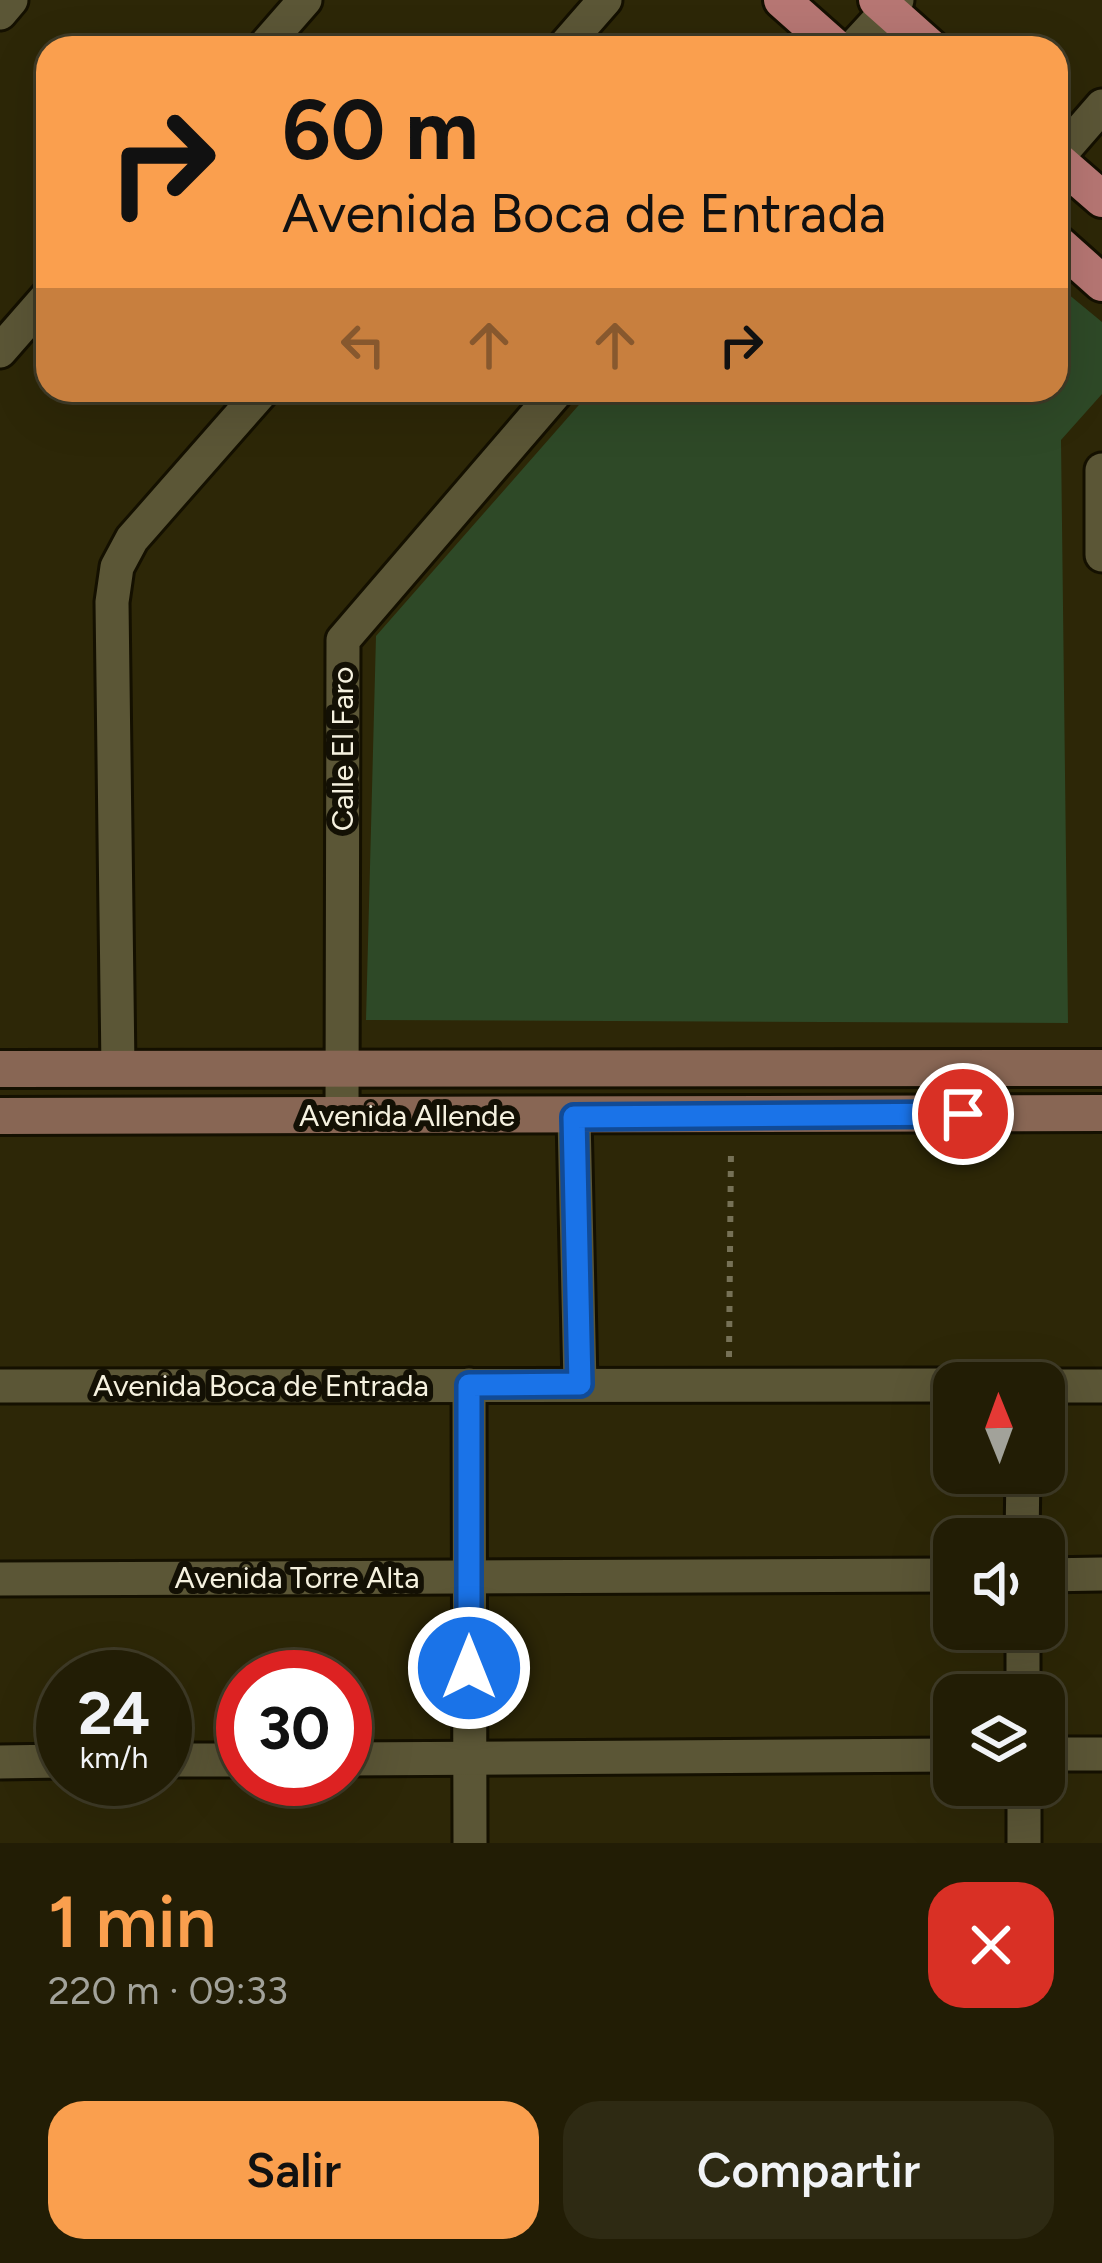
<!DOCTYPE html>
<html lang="es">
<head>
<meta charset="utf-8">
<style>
  body { margin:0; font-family:Figtree,sans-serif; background:#2e2a13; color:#f1f3f6; height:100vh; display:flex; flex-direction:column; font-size:45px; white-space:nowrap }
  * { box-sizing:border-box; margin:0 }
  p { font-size:39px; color:#a2a29a }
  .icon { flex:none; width:66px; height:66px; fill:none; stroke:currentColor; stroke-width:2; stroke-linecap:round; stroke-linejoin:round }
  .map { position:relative; height:1843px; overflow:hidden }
  .sheet { display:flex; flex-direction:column; background:#221d05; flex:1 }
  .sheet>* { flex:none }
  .guide { position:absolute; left:36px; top:36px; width:1032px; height:366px; border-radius:36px; box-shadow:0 12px 48px #0002,0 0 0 3px #3f3b27; background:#fa9f4e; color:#111; overflow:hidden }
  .needle { width:78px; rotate:359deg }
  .fabs { position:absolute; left:933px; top:1362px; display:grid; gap:24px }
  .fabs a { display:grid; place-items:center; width:132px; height:132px; border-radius:24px; background:#221d05; box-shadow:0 12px 48px #0002,0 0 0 3px #3f3b27; font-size:60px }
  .speed { position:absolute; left:36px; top:1650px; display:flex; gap:24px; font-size:60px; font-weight:700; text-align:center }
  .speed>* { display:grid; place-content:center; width:156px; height:156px; border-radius:50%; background:#221d05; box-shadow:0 12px 48px #0002,0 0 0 3px #3f3b27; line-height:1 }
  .speed small { font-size:30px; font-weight:400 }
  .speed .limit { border:18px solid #d22; background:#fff; color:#111 }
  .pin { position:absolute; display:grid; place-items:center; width:102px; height:102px; color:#fff; margin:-51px; border:6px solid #fff; border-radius:50%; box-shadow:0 3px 12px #0007 }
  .me { position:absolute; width:132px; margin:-66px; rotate:0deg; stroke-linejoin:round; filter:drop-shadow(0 0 9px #0008) }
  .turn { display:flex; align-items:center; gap:42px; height:252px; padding:0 48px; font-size:54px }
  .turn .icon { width:156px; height:156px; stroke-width:2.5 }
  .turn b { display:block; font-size:84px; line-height:102px }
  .lanes { display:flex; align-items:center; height:114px; padding:0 48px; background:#0003; justify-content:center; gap:60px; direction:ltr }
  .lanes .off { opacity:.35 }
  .round { display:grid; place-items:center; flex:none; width:126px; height:126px; border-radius:36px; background:#2e2a13 }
  .head { display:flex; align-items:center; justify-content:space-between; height:204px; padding:0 48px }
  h1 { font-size:72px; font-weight:600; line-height:90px; color:#fa9f4e }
  .button { display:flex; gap:24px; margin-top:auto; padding:24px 48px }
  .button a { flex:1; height:138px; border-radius:36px; background:#fa9f4e; color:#111; font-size:48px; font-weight:600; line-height:138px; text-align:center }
  .button a+a { background:#2e2a13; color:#f1f3f6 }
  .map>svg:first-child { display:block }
  .green { fill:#2e4927 }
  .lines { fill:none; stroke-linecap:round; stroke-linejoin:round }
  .street-casing { stroke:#141000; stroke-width:39 }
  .secondary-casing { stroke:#141000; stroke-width:42 }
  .primary-casing { stroke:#141000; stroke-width:42 }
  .path { stroke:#767156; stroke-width:6; stroke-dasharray:6 9; stroke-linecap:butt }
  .street { stroke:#5b5636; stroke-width:33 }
  .secondary { stroke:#886654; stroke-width:36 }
  .primary { stroke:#b67673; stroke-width:36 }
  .route-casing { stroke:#114b97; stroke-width:30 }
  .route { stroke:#1a73e8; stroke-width:21 }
  .labels { text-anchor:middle; stroke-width:12; stroke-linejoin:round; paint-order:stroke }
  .street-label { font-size:30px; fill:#f5f1df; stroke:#131004 }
</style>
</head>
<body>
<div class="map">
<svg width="1102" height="1843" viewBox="0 0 1102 1843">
  <rect width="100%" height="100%" fill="#2d2707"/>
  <polygon class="green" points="1056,284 1102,322 1102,394 1061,440 1068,1023 366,1020 376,636 592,390 1056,390"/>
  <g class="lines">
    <defs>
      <g id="street">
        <polyline points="0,13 11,0"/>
        <polyline points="263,48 305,0"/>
        <polyline points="563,48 605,0"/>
        <polyline points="853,48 897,0"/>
        <polyline points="1056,159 1102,106"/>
        <polyline points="0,351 48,296"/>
        <polyline points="1102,470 1102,555"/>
        <polyline points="118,1069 112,602 117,567 132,539 263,390"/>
        <polyline points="342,1115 343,640 558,390"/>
        <polyline points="574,1117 580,1384"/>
        <polyline points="469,1385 470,1843"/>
        <polyline points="0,1386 954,1385"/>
        <polyline points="1044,1386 1102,1386"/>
        <polyline points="1022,1539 1023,1473"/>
        <polyline points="1044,1575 1102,1574"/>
        <polyline points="0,1579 954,1575"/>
        <polyline points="1023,1629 1023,1695"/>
        <polyline points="1044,1754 1102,1754"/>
        <polyline points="345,1759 954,1755"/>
        <polyline points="165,1760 243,1760"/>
        <polyline points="0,1762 63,1761"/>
        <polyline points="1024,1785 1024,1843"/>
      </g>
      <g id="secondary">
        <polyline points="0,1069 1102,1068"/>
        <polyline points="0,1116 1102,1113"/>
      </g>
      <g id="primary">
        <polyline points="782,0 836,48"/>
        <polyline points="877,0 931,48"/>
        <polyline points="1056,159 1102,199"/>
        <polyline points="1056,242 1102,283"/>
      </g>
    </defs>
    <use href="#street" class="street-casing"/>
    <use href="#secondary" class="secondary-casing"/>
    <use href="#primary" class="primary-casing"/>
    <polyline class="path" points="729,1357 731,1149"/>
    <use href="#street" class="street"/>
    <use href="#secondary" class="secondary"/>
    <use href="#primary" class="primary"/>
  </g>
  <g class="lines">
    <defs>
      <polyline id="route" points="469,1668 469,1385 580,1384 574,1117 963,1114"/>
    </defs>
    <use href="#route" class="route-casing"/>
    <use href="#route" class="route"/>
  </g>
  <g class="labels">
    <g class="street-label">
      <text transform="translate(343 749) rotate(-90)" y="10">Calle El Faro</text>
      <text x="407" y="1126">Avenida Allende</text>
      <text x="261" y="1396">Avenida Boca de Entrada</text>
      <text x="297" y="1588">Avenida Torre Alta</text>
    </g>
  </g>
</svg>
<div class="fabs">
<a><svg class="needle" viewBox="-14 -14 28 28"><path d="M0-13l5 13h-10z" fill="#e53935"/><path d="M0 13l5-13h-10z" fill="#a2a29a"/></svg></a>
<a><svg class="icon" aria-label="sound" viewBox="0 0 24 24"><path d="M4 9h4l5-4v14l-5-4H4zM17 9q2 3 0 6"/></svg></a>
<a><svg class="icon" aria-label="layers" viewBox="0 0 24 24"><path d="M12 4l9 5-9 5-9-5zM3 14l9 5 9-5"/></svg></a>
</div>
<div class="speed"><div>24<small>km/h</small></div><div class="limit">30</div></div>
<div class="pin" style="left:963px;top:1114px;background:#d93025"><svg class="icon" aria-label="arrive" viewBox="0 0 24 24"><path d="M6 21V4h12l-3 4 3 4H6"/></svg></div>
<svg class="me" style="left:469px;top:1668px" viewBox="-20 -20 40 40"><circle r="17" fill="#1a73e8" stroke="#fff" stroke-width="3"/><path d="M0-11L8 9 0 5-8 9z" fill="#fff"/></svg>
<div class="guide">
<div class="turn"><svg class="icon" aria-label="right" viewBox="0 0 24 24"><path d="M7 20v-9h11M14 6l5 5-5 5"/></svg><div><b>60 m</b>Avenida Boca de Entrada</div></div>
<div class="lanes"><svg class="icon off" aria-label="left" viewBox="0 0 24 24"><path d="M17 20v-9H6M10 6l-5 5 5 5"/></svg><svg class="icon off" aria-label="ahead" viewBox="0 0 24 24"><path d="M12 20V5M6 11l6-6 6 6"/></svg><svg class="icon off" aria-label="ahead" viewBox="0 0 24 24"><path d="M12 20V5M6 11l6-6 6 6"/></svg><svg class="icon" aria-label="right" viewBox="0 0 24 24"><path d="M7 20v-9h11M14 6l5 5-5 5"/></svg></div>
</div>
</div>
<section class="sheet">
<div class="head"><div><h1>1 min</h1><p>220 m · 09:33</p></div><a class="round" style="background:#d93025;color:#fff"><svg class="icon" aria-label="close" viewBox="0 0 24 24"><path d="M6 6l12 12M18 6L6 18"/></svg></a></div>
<div class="button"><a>Salir</a><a>Compartir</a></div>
</section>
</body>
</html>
